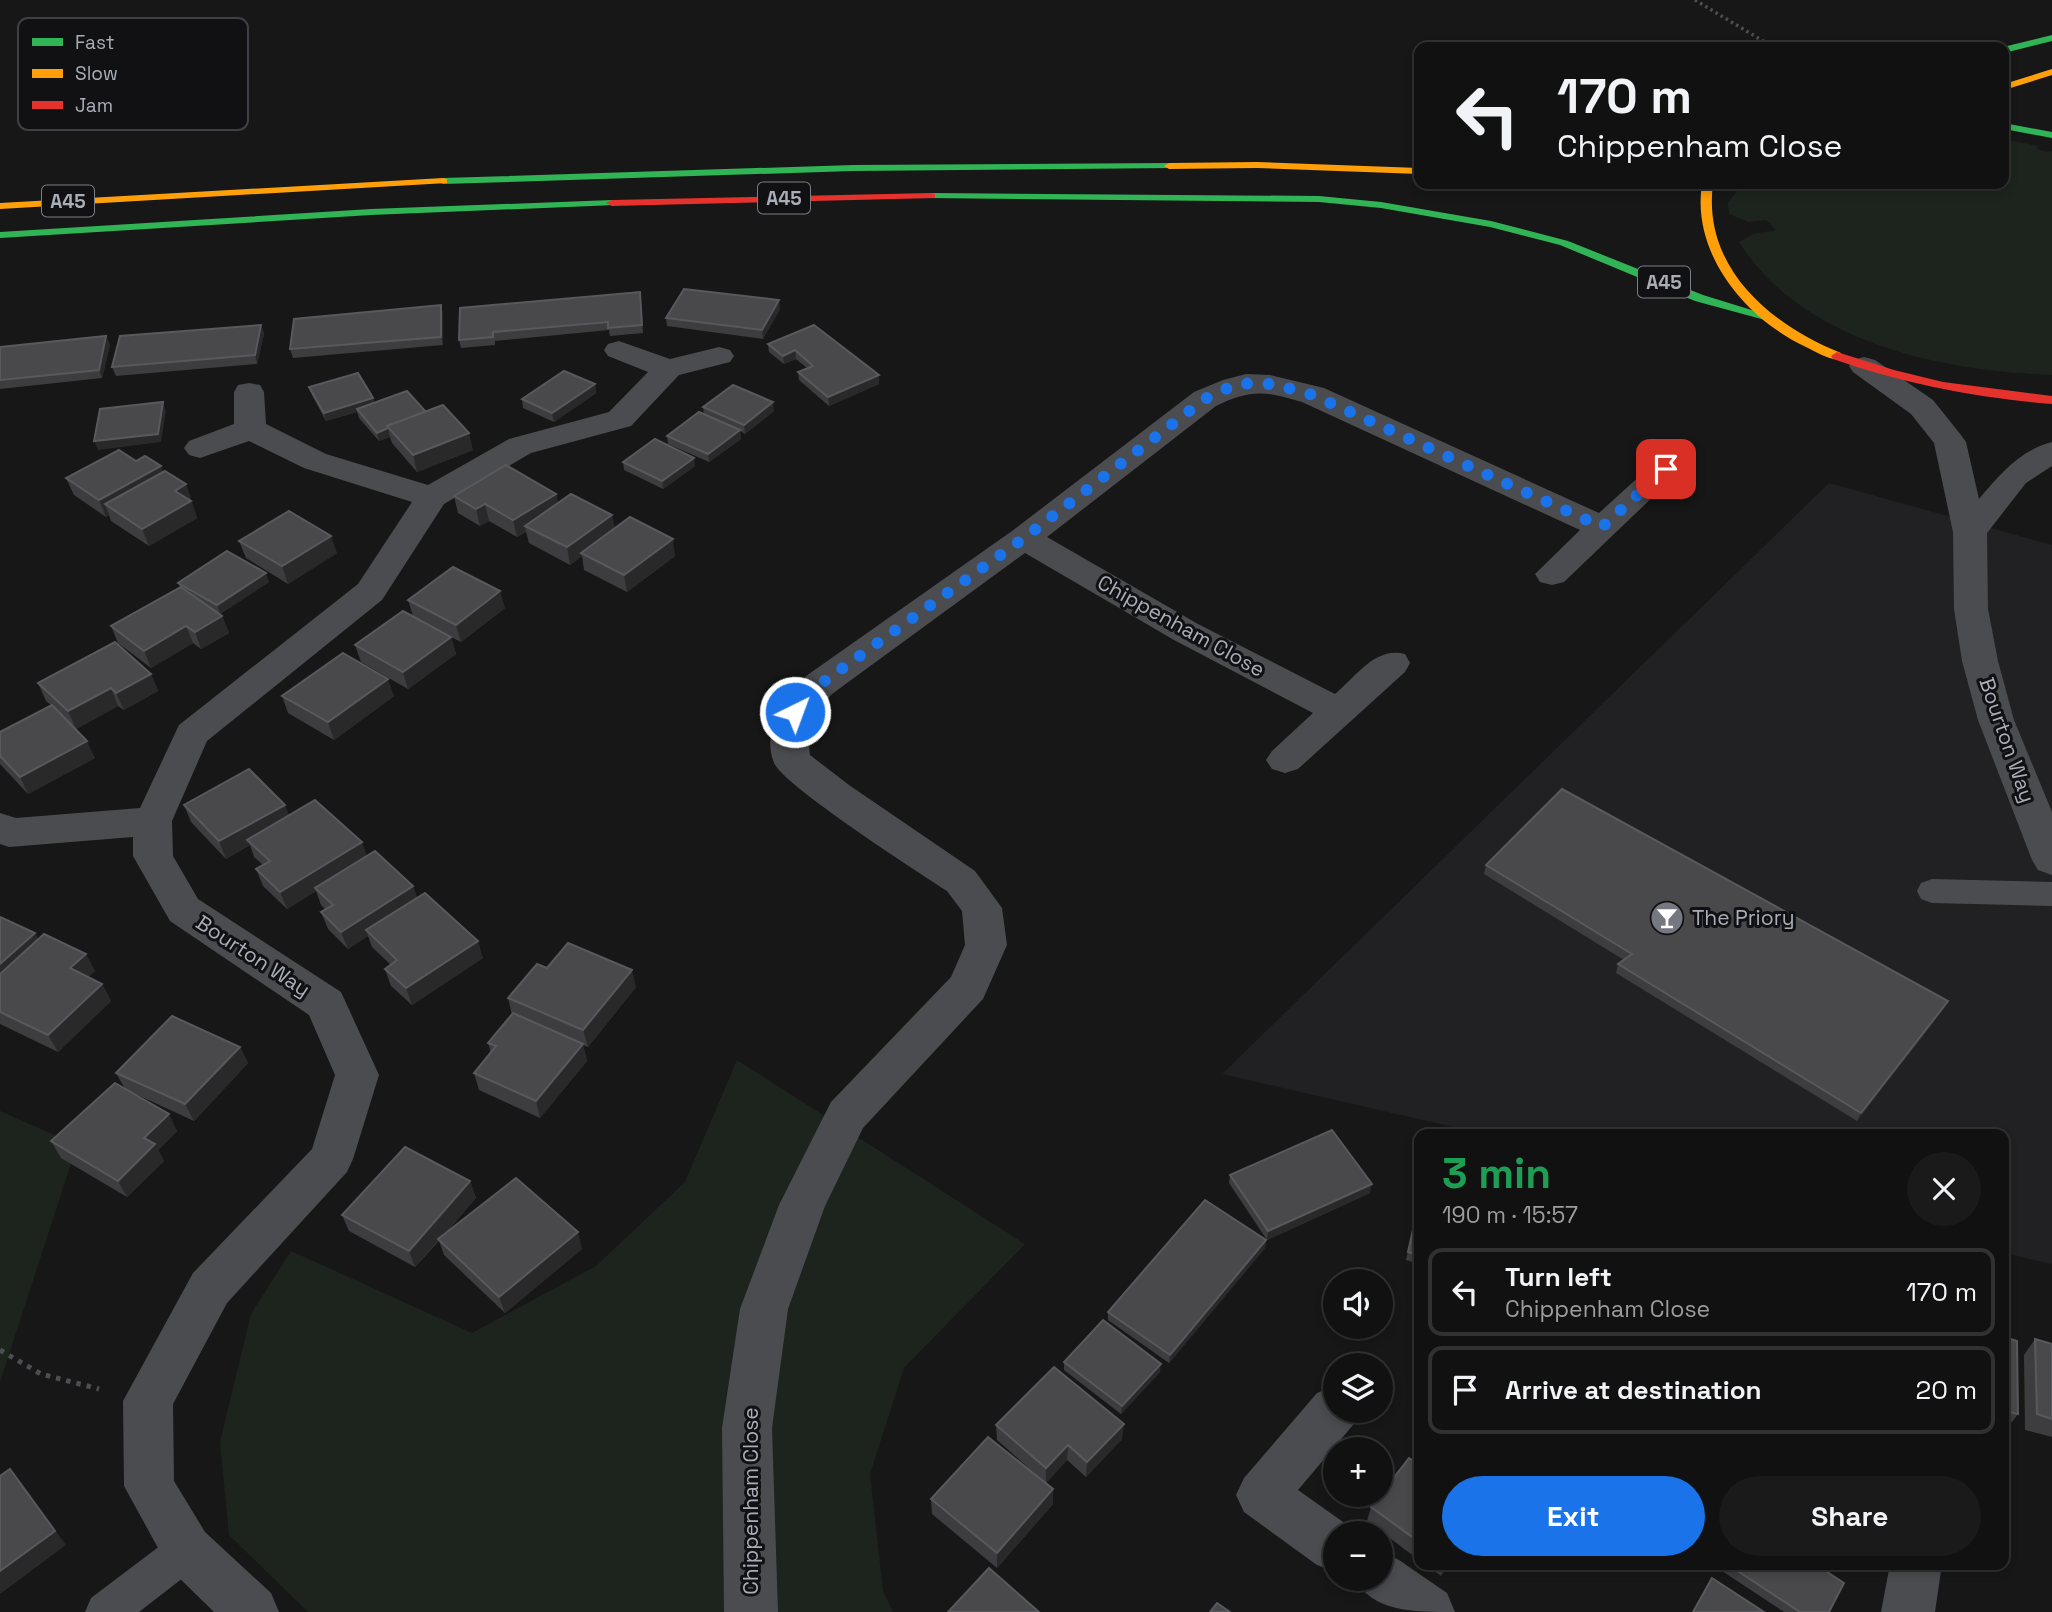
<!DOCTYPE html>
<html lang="en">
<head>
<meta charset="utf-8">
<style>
  body { margin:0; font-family:"Space Grotesk",sans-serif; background:#1a1a1a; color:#f1f3f6; height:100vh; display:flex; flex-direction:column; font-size:26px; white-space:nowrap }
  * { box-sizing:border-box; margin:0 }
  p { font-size:23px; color:#9c9d9f }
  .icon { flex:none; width:38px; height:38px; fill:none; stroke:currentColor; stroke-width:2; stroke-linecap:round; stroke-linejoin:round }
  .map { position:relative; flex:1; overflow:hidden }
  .details { position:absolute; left:1414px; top:1129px; width:595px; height:441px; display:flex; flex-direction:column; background:#111; border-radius:14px; box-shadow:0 4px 10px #0003,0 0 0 2px #303131 }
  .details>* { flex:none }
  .banner { position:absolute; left:1414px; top:42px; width:595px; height:147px; border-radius:14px; box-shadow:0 4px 10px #0003,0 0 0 2px #303131; background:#111; color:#f1f3f6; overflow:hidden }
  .fabs { position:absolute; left:1323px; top:1269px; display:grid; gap:14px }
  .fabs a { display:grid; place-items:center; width:70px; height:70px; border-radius:50%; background:#111; box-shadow:0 4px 10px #0003,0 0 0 2px #303131; font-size:35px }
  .pin { position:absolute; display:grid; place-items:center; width:60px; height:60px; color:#fff; margin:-30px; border-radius:14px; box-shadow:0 4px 10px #0006 }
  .me { position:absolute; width:77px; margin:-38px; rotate:42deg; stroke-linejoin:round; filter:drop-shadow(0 0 5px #0008) }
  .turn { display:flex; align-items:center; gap:24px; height:147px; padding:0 28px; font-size:32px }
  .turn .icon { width:91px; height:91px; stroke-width:2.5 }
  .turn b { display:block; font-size:49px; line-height:60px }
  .round { display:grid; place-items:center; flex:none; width:74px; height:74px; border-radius:37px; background:#1a1a1a }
  .overview { display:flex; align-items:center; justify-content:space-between; height:119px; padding:0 28px }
  h1 { font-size:42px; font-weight:700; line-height:52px; color:#1e9e55 }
  .cta { display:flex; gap:14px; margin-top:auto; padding:14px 28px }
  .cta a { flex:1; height:80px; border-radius:42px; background:#1a73e8; color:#fff; font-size:28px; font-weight:700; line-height:80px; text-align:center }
  .cta a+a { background:#1a1a1a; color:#f1f3f6 }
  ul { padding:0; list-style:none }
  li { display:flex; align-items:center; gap:21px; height:88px; margin:0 14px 10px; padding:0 14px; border:4px solid #303131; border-radius:14px }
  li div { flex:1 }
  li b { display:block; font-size:26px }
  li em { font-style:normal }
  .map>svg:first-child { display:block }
  .built { fill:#212123 }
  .green { fill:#1d241e }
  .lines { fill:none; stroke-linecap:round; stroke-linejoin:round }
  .path-far1 { stroke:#4d4e52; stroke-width:3.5; stroke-dasharray:2.5 3.5; stroke-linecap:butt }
  .path { stroke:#4d4e52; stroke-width:5; stroke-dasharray:4.5 6; stroke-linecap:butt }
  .lane { fill:#4b4c50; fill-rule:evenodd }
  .street { fill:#4b4c50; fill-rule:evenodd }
  .fast { fill:#30b455; fill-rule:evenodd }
  .slow { fill:#ff9f0a; fill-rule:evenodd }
  .jam { fill:#e5322d; fill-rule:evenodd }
  .wall { fill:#3d3d3f }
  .shaded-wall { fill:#29292a }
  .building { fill:#49494c; stroke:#58595d; stroke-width:2 }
  .route { stroke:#1a73e8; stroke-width:12; stroke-dasharray:0 21.6 }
  .labels { text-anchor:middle; stroke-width:6; stroke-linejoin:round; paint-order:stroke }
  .shield { fill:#111113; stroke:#7b7e86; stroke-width:2 }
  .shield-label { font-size:19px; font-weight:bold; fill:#a8adb8 }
  .street-label { font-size:21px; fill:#a8adb8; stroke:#111113 }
  .poi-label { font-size:21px; fill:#a8adb8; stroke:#111113; text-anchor:start }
  .key { fill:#111113; stroke:#3e4045; stroke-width:2 }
  .key-label { font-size:19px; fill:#a8adb8 }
</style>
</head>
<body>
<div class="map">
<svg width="2052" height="1612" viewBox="0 0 2052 1612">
  <rect width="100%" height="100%" fill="#171717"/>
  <polygon class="built" points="1829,483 2052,545 2052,1264 2004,1253 2004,1134 1484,1134 1222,1074"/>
  <g class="green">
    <path d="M2004 139 2038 146 2037 149 2048 152 2052 151V375C1941 371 1803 343 1739 242L1753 234 1776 230 1766 220 1748 222 1729 214 1728 203 1742 184H2004Z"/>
    <polygon points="737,1060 1025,1244 904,1368 870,1474 883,1591 893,1612 308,1612 229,1535 220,1442 251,1314 291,1251 472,1333 596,1266 685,1182"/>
    <polygon points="0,1111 77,1145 0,1382"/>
  </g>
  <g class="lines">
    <polyline class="path-far1" points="1695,0 1773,47"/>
    <polyline class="path" points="0,1350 41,1374 99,1389"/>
    <g class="lane">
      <polygon points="1932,879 2052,882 2052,906 1932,903 1921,899 1917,891 1921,883"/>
      <polygon points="187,1530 201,1536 207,1550 201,1564 139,1612 85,1612 91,1598 173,1536"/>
    </g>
    <g class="street">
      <polygon points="619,341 670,359 719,347 730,350 734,356 730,362 679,375 631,426 531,453 444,504 382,600 207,741 172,821 173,856 198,899 341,992 379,1075 353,1159 347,1172 227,1303 173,1404 174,1481 205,1532 271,1593 279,1612 214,1612 169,1568 124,1486 123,1401 193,1273 312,1149 335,1075 309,1015 170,921 133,856 133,837 9,847 0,844 0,813 16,818 140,808 179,725 358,584 412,502 304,468 249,441 200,458 189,455 184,448 189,441 234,424 234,392 238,385 249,383 260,385 264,392 266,424 326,454 428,485 509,439 609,412 648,372 608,356 604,350 608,344"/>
      <path d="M1864 357 1875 360 1933 400 1961 435 1966 442 1979 499C1999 475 2020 450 2052 442V466L2026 483 1987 533 1988 609 1998 661 2014 720 2052 812V875L2038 870 2032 860 1978 720 1962 661 1954 609 1953 532 1934 443 1911 414 1853 372 1849 366 1853 360Z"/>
      <path d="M1246 374 1270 375 1324 388 1599 513 1655 462 1666 459 1677 462 1682 469 1564 582 1552 585 1540 582 1535 574 1580 530 1302 402C1266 391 1250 389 1216 406L1047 537 1198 624 1335 694C1356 676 1376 646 1405 654L1410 663 1405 672 1298 769 1285 773 1272 769 1266 760 1272 751 1313 713 1174 640 1025 553 832 694C814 714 806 728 810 755L849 785 975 871 1002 908 1007 945 983 999 863 1128 825 1206 788 1309 772 1428 778 1612H724L722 1428 740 1309 779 1205 831 1102 951 977 965 945 962 911 947 891C918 872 784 786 774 763 761 730 785 699 806 676L1012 531 1194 392 1223 380Z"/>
      <polygon points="1335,1386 1335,1410 1359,1410 1353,1425 1298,1490 1353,1529 1355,1533 1335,1533 1335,1572 1317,1565 1244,1512 1236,1495 1244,1478 1317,1393"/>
      <path d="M1381 1552 1399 1560 1447 1593 1455 1612C1412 1612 1373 1612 1354 1578H1381Z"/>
      <polygon points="1890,1564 1942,1564 1935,1612 1881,1612"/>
    </g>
    <g class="fast">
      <polygon points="2052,35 2052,41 2004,53 2003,47"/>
      <polygon points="2004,123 2052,132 2052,138 2004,129"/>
      <polygon points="1169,163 1174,166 1173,168 853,171 443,184 437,181 443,178 853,165"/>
      <polygon points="931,193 1319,196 1381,202 1491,221 1568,241 1703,295 1771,316 1765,320 1695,301 1560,245 1490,227 1381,208 1319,202 927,198 927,194"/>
      <polygon points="612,200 618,203 616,205 371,215 0,238 0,232 371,209"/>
    </g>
    <g class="slow">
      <polygon points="2052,69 2052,75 2004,90 2004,84"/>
      <polygon points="1257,162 1419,168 1419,174 1257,168 1169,169 1164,166 1169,163"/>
      <polygon points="443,178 447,179 447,183 0,209 0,203"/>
      <path d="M1702 184H1713C1702 268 1771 325 1841 353V359C1830 361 1816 352 1806 347 1746 319 1691 254 1702 184Z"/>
    </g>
    <g class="jam">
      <polygon points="931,193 935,194 935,198 612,206 606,203 612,200"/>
      <path d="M1837 352 1894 370 1943 382 2052 396V404C1977 398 1904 384 1833 359L1831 356Z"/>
    </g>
  </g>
  <g class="wall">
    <polygon points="640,292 643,333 610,336 609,330 495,341 495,345 461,348 459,340"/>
    <polygon points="780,309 763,339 667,326 666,318"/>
    <polygon points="443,313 443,345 293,358 290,349"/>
    <polygon points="261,325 264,334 257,364 116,376 112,367"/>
    <polygon points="814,325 879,384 829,406 799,380 798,372 807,368 796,359 784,364 769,352 768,344"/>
    <polygon points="106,336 110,345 102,378 0,389 0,347"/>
    <polygon points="595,384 596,393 554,422 523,408 522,399"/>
    <polygon points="309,387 373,398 374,403 426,412 473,450 417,472 392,443 390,437 379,441 359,418 357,412 326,421 312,395"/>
    <polygon points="703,407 774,411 745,434 740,431 741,439 709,462 668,444 667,436 704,415"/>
    <polygon points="136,461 161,466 163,472 186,484 197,518 149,546 111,521 109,515 106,517 74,495 66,478"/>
    <polygon points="623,462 695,466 663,489 624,470"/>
    <polygon points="556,494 558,503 675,556 627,592 584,570 582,556 570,565 529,543 526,532 517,537 489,521 480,526 458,513 454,496"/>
    <polygon points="239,541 337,553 288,584 246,558"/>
    <polygon points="269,582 220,614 213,610 222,616 229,633 201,649 193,643 151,668 118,643 111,626 180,587 178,583"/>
    <polygon points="408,600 505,608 461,642 451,637 456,654 408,689 361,662 355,645 413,616"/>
    <polygon points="151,674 158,691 124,710 118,706 76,729 62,715 95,758 28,794 0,764 0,732 51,705 46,701 38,683"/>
    <polygon points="282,696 394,696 334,740 288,713"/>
    <polygon points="184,805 289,815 367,856 413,886 417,898 483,958 412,1005 391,986 385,969 391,965 372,947 368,936 348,949 328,929 321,912 326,910 321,905 316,891 287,909 263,886 256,869 263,865 254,857 250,845 226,859 191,822"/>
    <polygon points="1486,865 1948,1001 1943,1010 1857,1121 1616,973 1618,964 1624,960 1484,874"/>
    <polygon points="0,917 95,971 88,977 102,984 111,1001 58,1052 0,1024"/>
    <polygon points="547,968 636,987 588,1047 583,1045 587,1061 540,1118 479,1090 474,1073 491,1053 488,1043 512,1015 508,998"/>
    <polygon points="240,1047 248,1063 194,1121 129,1091 177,1131 158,1150 164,1161 127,1197 61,1158 51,1141 125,1089 116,1073"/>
    <polygon points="1230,1175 1370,1193 1267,1240 1229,1183"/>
    <polygon points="470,1181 476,1198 444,1235 582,1249 505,1313 444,1255 439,1241 415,1267 349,1231 342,1215"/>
    <polygon points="1419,1202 1419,1264 1406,1260"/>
    <polygon points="1266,1240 1265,1248 1169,1363 1108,1320 1108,1312"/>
    <polygon points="2004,1337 2018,1414 2012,1422 2004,1420"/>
    <polygon points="2035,1339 2052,1344 2052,1437 2025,1430 2024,1355"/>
    <polygon points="1064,1362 1160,1372 1121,1414 1064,1370"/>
    <polygon points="996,1425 1122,1439 1086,1477 1067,1460 1046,1483 997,1440"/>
    <polygon points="1419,1446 1419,1560 1367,1521 1371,1507 1413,1460 1415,1451"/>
    <polygon points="931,1499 1053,1504 997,1568 932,1514"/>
    <polygon points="1425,1564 1449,1564 1441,1576"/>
    <polygon points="1721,1564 1815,1564 1829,1612 1784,1612 1719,1569"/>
  </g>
  <g class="shaded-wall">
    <polygon points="779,300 780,309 763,339 762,330"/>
    <polygon points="441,305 443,313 443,345 441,337"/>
    <polygon points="261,325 264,334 257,364 255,355"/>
    <polygon points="106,336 110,345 102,378 99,370"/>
    <polygon points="795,350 796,359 784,364 783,356"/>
    <polygon points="879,375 879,384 829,406 828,397"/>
    <polygon points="595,384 596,393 554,422 552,413"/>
    <polygon points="373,398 375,407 357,409 357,412 326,421 324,413"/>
    <polygon points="163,402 166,411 161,442 98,450 94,441"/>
    <polygon points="773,402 774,411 745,434 744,425"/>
    <polygon points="388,428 390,437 379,441 377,433"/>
    <polygon points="740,430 741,439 709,462 708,454"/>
    <polygon points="469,433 473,450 417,472 413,455"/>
    <polygon points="694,458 695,466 663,489 662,481"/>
    <polygon points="161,466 167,483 105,504 109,515 106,517 99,500"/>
    <polygon points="186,484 197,518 149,546 142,529 175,491"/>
    <polygon points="556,494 560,511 525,526 526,532 517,537 513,520"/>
    <polygon points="485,504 489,521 480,526 476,509"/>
    <polygon points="612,515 616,532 581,553 582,556 570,565 567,547"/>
    <polygon points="331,536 337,553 288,584 282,566"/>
    <polygon points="673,539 675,556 627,592 624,575"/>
    <polygon points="266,573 269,582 220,614 217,605"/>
    <polygon points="500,591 505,608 461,642 456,625"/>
    <polygon points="222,616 229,633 201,649 195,632"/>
    <polygon points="186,626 193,643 151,668 144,651"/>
    <polygon points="451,637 456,654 408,689 403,672"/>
    <polygon points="151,674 158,691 124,710 116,693"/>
    <polygon points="388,679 394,696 334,740 328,722"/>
    <polygon points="111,688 118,706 76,729 68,711"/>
    <polygon points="87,741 95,758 28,794 20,777"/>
    <polygon points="285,805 292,822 247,840 250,845 226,859 219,841"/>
    <polygon points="362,842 368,859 315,888 316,891 287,909 280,892"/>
    <polygon points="413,886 419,903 366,930 368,936 348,949 341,932"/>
    <polygon points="35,933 44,950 0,990 0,964"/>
    <polygon points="478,941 483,958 412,1005 406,988"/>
    <polygon points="86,954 95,971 79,985 70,968"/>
    <polygon points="632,970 636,987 588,1047 583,1030"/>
    <polygon points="102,984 111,1001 58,1052 48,1035"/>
    <polygon points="1948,1001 1943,1010 1857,1121 1861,1113"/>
    <polygon points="583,1044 587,1061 540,1118 536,1101"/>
    <polygon points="240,1047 248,1063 194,1121 185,1104"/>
    <polygon points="169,1114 177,1131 158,1150 164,1161 127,1197 118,1181 144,1138"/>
    <polygon points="470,1181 476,1198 415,1267 409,1251"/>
    <polygon points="1372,1184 1370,1193 1267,1240 1268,1231"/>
    <polygon points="578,1232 582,1249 505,1313 499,1297"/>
    <polygon points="1266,1240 1265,1248 1169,1363 1170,1355"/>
    <polygon points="1161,1364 1160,1372 1121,1414 1122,1406"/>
    <polygon points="1124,1424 1122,1439 1086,1477 1087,1462"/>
    <polygon points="1068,1445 1067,1460 1046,1483 1046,1468"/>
    <polygon points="10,1469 66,1545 0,1594 0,1571"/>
    <polygon points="1053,1489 1053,1504 997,1568 997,1553"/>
    <polygon points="1445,1564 1449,1564 1441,1576"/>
  </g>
  <g class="building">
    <polygon points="684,289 779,300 762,330 666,318"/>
    <polygon points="640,292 642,325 608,328 608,322 493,332 493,337 459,340 460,308"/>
    <polygon points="441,305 441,337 290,349 294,319"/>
    <polygon points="261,325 255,355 112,367 120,336"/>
    <polygon points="814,325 879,375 828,397 798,372 813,366 795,350 783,356 768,344"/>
    <polygon points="106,336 99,370 0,380 0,347"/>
    <polygon points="564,371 595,384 552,413 522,399"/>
    <polygon points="358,373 373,398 324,413 309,387"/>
    <polygon points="733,385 773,402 744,425 703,407"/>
    <polygon points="407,391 426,412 387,426 388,428 377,433 357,409"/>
    <polygon points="163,402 158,434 94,441 100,409"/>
    <polygon points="443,405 469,433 413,455 387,426"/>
    <polygon points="699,412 740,430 708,454 667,436"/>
    <polygon points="655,439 694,458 662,481 623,462"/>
    <polygon points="119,450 136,461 145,456 161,466 99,500 66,478"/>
    <polygon points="506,465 556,494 513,520 485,504 476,509 454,496"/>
    <polygon points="165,471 186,484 175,491 191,501 142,529 105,504"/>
    <polygon points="571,494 612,515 567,547 525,526"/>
    <polygon points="289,511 331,536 282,566 239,541"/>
    <polygon points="630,517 673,539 624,575 581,553"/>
    <polygon points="227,551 266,573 217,605 178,583"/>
    <polygon points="453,567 500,591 456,625 408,600"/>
    <polygon points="181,587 222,616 195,632 186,626 144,651 111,626"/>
    <polygon points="403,611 451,637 403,672 355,645"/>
    <polygon points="115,642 151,674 116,693 111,688 68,711 38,683"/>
    <polygon points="343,653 388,679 328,722 282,696"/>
    <polygon points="52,705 87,741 20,777 0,756 0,732"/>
    <polygon points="249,769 285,805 219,841 184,805"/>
    <polygon points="1562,789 1948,1001 1861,1113 1618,964 1632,954 1486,865"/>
    <polygon points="315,800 362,842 280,892 256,869 270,861 247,840"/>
    <polygon points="375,851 413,886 341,932 321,912 333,905 315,888"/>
    <polygon points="425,893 478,941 406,988 385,969 397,960 366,930"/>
    <polygon points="0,917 35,933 0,964"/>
    <polygon points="44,934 86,954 70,968 102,984 48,1035 0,1012 0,974"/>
    <polygon points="568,943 632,970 583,1030 508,998 537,964 547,968"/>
    <polygon points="513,1013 583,1044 536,1101 474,1073 496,1046 488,1043"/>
    <polygon points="172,1016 240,1047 185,1104 116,1073"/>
    <polygon points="115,1083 169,1114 144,1138 155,1144 118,1181 51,1141"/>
    <polygon points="1332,1130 1372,1184 1268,1231 1230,1175"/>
    <polygon points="405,1147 470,1181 409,1251 342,1215"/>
    <polygon points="516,1178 578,1232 499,1297 438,1239"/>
    <polygon points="1205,1200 1266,1240 1170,1355 1108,1312"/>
    <polygon points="1419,1203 1419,1255 1408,1252"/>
    <polygon points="1103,1320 1161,1364 1122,1406 1064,1362"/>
    <polygon points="2004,1337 2017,1341 2018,1414 2004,1411"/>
    <polygon points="2035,1339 2052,1344 2052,1419 2037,1414"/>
    <polygon points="1054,1367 1124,1424 1087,1462 1068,1445 1046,1468 996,1425"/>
    <polygon points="988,1437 1053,1489 997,1553 931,1499"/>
    <polygon points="1409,1458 1419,1465 1419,1542 1371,1507"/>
    <polygon points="10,1469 55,1531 0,1571 0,1476"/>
    <polygon points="1727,1564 1815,1564 1844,1583 1829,1612 1800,1612"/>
    <polygon points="989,1568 1039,1612 948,1612"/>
    <polygon points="1712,1578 1764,1612 1693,1612"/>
    <polygon points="1217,1603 1230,1612 1210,1612"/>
  </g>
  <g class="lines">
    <path class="route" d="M795 712 819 685 1024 538 1205 399C1248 375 1267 382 1313 395L1602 527 1666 469"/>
  </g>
  <defs>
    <symbol id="bar-disc" viewBox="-11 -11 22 22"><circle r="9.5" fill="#757880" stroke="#111113"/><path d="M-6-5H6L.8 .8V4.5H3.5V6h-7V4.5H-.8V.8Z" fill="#fff"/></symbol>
  </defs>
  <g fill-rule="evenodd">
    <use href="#bar-disc" x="1648" y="899" width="38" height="38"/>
  </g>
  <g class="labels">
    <g class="shield">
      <rect x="758" y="182.5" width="52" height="31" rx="5"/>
      <rect x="42" y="185.5" width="52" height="31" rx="5"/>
      <rect x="1638" y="266.5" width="52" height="31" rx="5"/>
    </g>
    <g class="shield-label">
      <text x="784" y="205">A45</text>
      <text x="68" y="208">A45</text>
      <text x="1664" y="289">A45</text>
    </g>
    <g class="street-label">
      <text transform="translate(1181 626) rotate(29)" y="7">Chippenham Close</text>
      <text transform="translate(2007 740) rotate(71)" y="7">Bourton Way</text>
      <text transform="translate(253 956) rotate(33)" y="7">Bourton Way</text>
      <text transform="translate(751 1501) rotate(-90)" y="7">Chippenham Close</text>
    </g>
    <g class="poi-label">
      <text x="1692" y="925">The Priory</text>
    </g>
  </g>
  <rect x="18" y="18" width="230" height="112" rx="10" class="key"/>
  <rect x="32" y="38" width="31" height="8" fill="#30b455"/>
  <rect x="32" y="69" width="31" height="9" fill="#ff9f0a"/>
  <rect x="32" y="101" width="31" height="8" fill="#e5322d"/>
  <g class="key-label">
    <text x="75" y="49">Fast</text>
    <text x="75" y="80">Slow</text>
    <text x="75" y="112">Jam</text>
  </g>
</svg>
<div class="fabs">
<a><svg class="icon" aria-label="sound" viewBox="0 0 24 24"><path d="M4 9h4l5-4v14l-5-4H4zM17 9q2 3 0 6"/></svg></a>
<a><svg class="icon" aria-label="layers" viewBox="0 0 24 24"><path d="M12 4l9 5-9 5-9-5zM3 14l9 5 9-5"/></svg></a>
<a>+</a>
<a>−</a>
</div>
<div class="pin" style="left:1666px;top:469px;background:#d93025"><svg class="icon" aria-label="arrive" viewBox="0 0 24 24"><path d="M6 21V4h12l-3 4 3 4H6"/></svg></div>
<svg class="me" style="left:795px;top:712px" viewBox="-20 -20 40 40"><circle r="17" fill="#1a73e8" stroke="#fff" stroke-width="3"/><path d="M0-11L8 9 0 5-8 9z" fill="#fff"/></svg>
<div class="banner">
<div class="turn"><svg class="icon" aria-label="left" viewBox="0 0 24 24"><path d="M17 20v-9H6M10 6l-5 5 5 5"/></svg><div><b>170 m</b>Chippenham Close</div></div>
</div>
<section class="details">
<div class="overview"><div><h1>3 min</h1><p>190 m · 15:57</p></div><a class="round"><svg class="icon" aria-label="close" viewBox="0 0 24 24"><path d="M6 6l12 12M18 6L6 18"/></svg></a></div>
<ul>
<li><svg class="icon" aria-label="left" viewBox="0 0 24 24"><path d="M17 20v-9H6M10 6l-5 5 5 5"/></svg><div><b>Turn left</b><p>Chippenham Close</p></div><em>170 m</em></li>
<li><svg class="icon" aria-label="arrive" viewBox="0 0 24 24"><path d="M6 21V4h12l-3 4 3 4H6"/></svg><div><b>Arrive at destination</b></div><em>20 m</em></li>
</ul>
<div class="cta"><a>Exit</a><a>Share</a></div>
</section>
</div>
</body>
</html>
